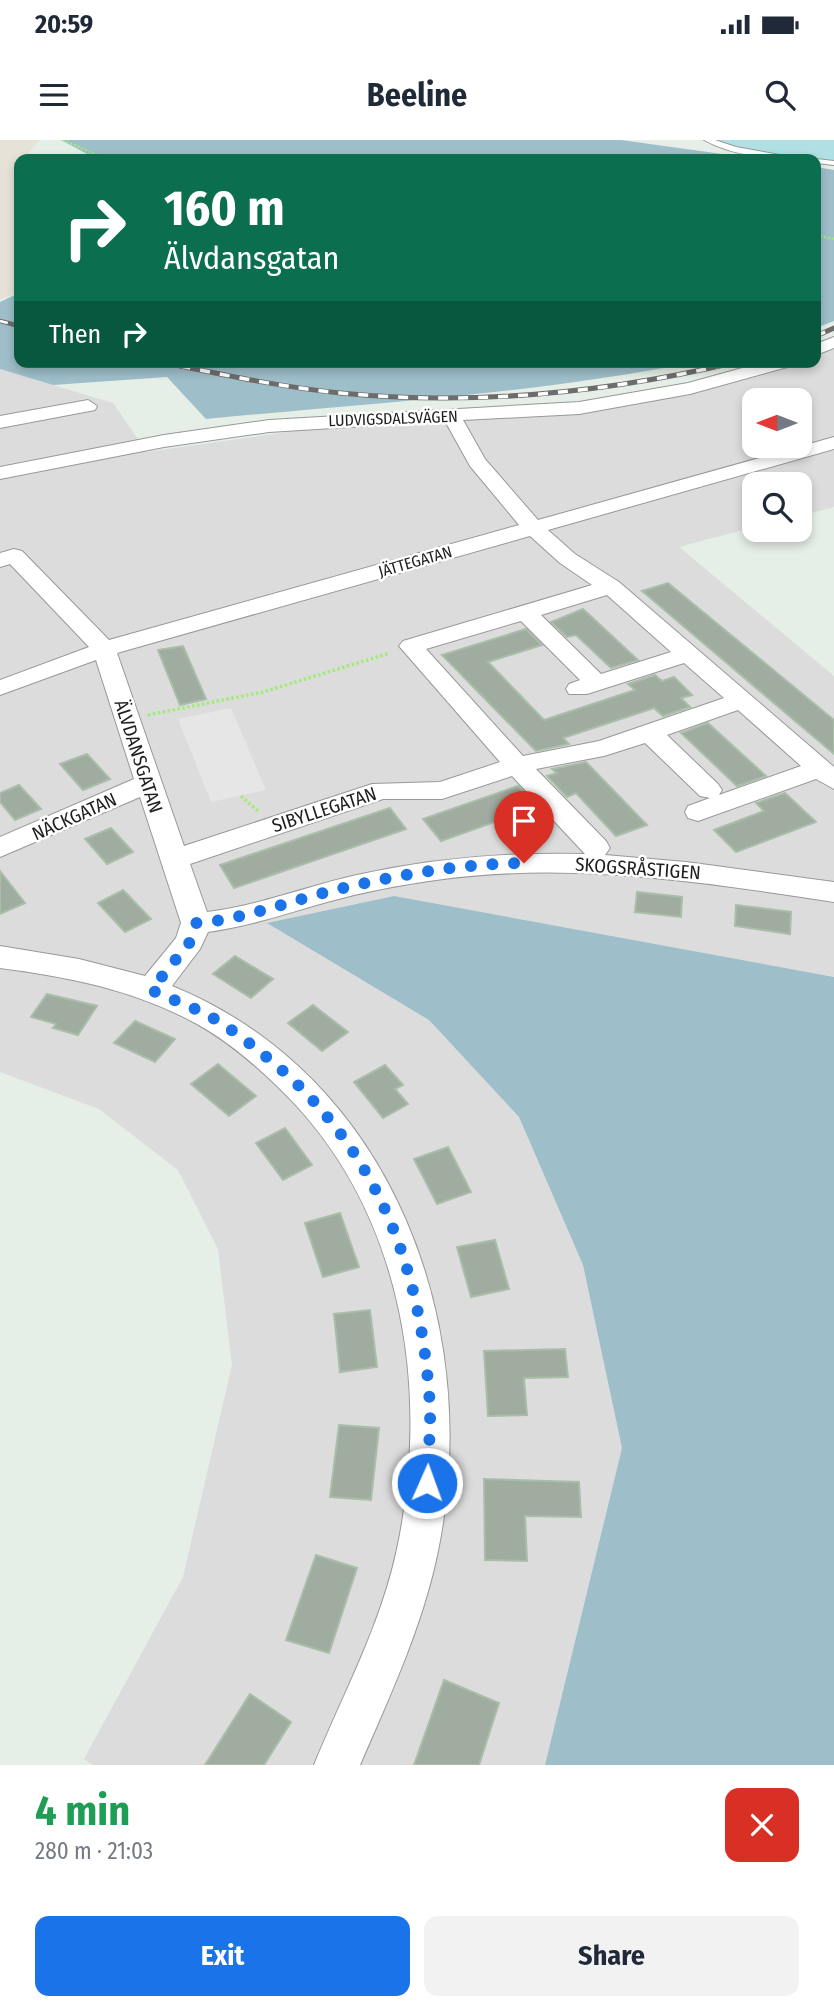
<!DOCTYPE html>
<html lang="en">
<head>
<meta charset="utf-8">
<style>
  body { margin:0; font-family:"Fira Sans Condensed",sans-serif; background:#f2f2f3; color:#1f2937; height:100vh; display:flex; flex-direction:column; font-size:26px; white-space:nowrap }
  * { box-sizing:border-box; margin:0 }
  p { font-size:23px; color:#747a83 }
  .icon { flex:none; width:38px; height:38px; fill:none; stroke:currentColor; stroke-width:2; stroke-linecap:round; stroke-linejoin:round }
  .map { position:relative; height:1625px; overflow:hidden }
  .panel { display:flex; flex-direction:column; background:#fff; flex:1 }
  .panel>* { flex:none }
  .banner { position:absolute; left:14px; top:14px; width:807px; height:214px; border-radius:14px; box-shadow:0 4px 10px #0003; background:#0b6e4f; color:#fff; overflow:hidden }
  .needle { width:46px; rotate:270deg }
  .buttons { position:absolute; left:742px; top:248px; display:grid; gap:14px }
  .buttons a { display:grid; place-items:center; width:70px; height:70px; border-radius:14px; background:#fff; box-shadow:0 4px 10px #0003; font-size:35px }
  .pin { position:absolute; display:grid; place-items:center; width:60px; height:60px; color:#fff; margin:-72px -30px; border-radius:50% 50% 50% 0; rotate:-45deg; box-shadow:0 0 7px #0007 }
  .pin .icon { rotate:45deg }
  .me { position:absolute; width:77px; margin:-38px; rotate:2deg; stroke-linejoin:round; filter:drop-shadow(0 0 5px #0008) }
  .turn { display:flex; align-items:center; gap:24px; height:147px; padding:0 35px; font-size:32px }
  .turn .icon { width:91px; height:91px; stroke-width:2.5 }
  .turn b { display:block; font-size:49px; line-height:60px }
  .then { display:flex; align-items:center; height:66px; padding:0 35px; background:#0003; gap:14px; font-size:26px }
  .round { display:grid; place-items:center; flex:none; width:74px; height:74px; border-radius:14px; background:#f2f2f3 }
  .summary { display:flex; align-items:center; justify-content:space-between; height:119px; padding:0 35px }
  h1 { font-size:42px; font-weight:700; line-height:52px; color:#1e9e55 }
  .cta { display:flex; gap:14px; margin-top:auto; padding:14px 35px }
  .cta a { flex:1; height:80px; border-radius:14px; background:#1a73e8; color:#fff; font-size:28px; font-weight:700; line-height:80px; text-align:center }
  .cta a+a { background:#f2f2f3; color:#1f2937 }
  .status { display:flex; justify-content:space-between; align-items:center; height:49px; padding:0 35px; background:#fff; direction:ltr }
  .status svg { height:19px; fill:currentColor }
  header { display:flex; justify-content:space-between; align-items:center; height:91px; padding:0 35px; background:#fff; font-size:32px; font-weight:700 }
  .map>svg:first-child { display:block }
  .residential { fill:#dbdcdb; fill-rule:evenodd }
  .industrial { fill:#e6e2d8 }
  .grass { fill:#b0e0e3 }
  .forest { fill:#9ebec9 }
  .parking { fill:#e6e6e6 }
  .building { fill:#a1aca1; stroke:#a9bea9; stroke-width:2 }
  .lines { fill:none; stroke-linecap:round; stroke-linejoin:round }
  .service-casing { stroke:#989898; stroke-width:2 }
  .minor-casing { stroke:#989898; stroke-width:2 }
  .path-far1 { stroke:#a1eb79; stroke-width:2.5; stroke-dasharray:2 2; stroke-linecap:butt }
  .path { stroke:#a1eb79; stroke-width:3.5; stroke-dasharray:2.5 2.5; stroke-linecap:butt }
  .service { fill:#fff; fill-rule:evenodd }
  .minor { fill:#fff; fill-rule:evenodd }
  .rail-far1-casing { stroke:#6c6c6c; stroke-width:4.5 }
  .rail-casing { stroke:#6c6c6c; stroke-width:5 }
  .rail-far1 { stroke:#fff; stroke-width:2.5; stroke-dasharray:8; stroke-linecap:butt }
  .rail { stroke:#fff; stroke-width:3.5; stroke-dasharray:10; stroke-linecap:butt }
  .route { stroke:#1a73e8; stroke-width:12; stroke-dasharray:0 21.6 }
  .labels { text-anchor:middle; stroke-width:5; stroke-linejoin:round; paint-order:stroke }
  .far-street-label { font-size:16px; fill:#1e1e1e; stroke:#fff }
  .street-label { font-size:19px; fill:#1e1e1e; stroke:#fff }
</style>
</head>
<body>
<div class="status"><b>20:59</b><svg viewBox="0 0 49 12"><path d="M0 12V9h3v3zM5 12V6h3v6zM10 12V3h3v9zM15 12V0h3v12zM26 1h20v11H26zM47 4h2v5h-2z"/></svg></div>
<header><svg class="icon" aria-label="menu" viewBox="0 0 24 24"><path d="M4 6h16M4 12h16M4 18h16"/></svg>Beeline<svg class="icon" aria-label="search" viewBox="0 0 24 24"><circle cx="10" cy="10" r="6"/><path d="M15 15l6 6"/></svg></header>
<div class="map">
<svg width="834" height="1625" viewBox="0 0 834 1625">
  <rect width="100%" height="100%" fill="#e5eee7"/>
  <path class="residential" d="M834 208V367L800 376V345H754V387L679 407 834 536V837L394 756 268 783 429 880 519 977 583 1125 622 1308 545 1625H93L84 1619 183 1437 232 1225 218 1109 178 1030 99 969 0 932V229L113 263 147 312 309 289 584 272 638 264 753 238 802 222H816V216ZM754 261H800V306H754Z"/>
  <polygon class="industrial" points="0,0 40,0 23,19 19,19 19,151 0,160"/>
  <path class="grass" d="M703 0H834V26L816 23V19C777 19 739 15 703 0Z"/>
  <g class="forest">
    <polygon points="61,0 621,0 758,19 76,19 87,14"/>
    <polygon points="816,27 834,30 834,181 816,188"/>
    <path d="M19 153V222H696C534 254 369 263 206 279L167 237 53 245 0 229V162Z"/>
    <polygon points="394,756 834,837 834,1625 545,1625 622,1308 583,1125 519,977 429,880 267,783"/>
  </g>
  <polygon class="parking" points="231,568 266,650 211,662 178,579"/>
  <g class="building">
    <polygon points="668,443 834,580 834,614 642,451"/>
    <polygon points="583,469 638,520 611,528 576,495 567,497 551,482"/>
    <polygon points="526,489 542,505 488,522 544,580 635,550 628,544 655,535 662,541 674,537 692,555 681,558 690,567 663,576 654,568 563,598 569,604 536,611 442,515"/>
    <polygon points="183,506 206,559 180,565 158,510"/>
    <polygon points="708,583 766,636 737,646 681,593"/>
    <polygon points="87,614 110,639 83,650 60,624"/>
    <polygon points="586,622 647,685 616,696 576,653 567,657 547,636 557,633 552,629"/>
    <polygon points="19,645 41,669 15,680 0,662 0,653"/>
    <polygon points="518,646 537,667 441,701 423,679"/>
    <polygon points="785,653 816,682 736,712 714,690 764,671 756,663"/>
    <polygon points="390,668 406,689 234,748 220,725"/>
    <polygon points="111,688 133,712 107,724 85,699"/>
    <polygon points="0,731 25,763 0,774"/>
    <polygon points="123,750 151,779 125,792 98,763"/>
    <polygon points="637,752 682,757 681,777 635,772"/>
    <polygon points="736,765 791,772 790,794 735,786"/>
    <polygon points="235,816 273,839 251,858 213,834"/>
    <polygon points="47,854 97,866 78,895 53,888 56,884 31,877"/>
    <polygon points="313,865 348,892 322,911 288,883"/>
    <polygon points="135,881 175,899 155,922 114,903"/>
    <polygon points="218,924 256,956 229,976 191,944"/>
    <polygon points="385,925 403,945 395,949 408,964 383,978 354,942"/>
    <polygon points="285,988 312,1025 283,1040 256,1003"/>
    <polygon points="448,1007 471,1052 437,1064 414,1019"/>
    <polygon points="340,1073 359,1127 323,1137 305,1083"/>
    <polygon points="495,1100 509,1149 471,1157 457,1107"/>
    <polygon points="370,1170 377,1227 340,1232 334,1174"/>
    <polygon points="565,1209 568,1237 524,1238 527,1275 488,1276 484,1211"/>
    <polygon points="339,1285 379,1288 371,1360 330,1357"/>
    <polygon points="484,1339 579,1342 581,1377 525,1376 527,1421 485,1420"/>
    <polygon points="316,1415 357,1428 329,1513 286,1500"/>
    <polygon points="444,1540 499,1563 479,1625 414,1625"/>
    <polygon points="250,1554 291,1582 264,1625 205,1625"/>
  </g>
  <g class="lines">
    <defs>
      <g id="service">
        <path d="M704 0H715L736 7 802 19C772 20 730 15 704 0Z"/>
        <polygon points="814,19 816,19 834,21 834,25 816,23"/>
      </g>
      <g id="minor">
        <polygon points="834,197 834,208 816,215 816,204"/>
        <path d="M764 222H794L791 226 690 254 579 274 463 280 485 319 538 380 834 297V309L548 390 575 414 619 442 834 627V649L816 639 698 681 688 678 685 672 688 666 710 658 700 656 645 603 604 616 536 629 606 701 610 708 605 715 686 722 834 742V762C702 742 570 721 436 740 399 745 363 752 327 762 287 773 248 787 208 792L200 809 172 846C393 936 484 1187 438 1411 423 1485 390 1556 360 1625H314C343 1554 381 1485 397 1409 432 1244 401 1063 276 945 252 922 226 900 197 884 135 850 69 837 0 828V806L79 819 145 836 176 798 181 783 140 657 0 717V697L134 639 96 520 0 555V540L89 507 10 424 0 427V413L14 409 22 411 109 500 519 385 470 326 445 281 269 292 164 307 0 339V327L164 295 269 280 579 262 688 243ZM530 396 560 423 592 445 403 501 399 506 500 622 440 642 372 644 184 706 117 513ZM607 455 671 512 601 534 541 475ZM521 481 580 540 569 544 566 549 569 554H587L684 523 724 558 599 601 523 616 426 509ZM738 570 801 626 719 655 722 650 718 644 667 595ZM512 636 585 714C508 712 433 718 357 735 307 746 258 766 207 772L190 724 383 659H442Z"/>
        <polygon points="88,260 97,266 95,270 0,288 0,276"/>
      </g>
    </defs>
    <use href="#service" class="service-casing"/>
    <use href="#minor" class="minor-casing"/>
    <g class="path-far1">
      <polyline points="63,0 106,19"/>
      <polyline points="816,95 834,99"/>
    </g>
    <g class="path">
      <polyline points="148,575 263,552 390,513"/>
      <polyline points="241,656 258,671"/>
    </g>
    <use href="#service" class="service"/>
    <use href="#minor" class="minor"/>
    <defs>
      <polyline id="rail-far1" points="0,181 19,186"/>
      <g id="rail">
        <polyline points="816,196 834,188"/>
        <path d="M161 222C220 234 280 247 340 253 474 266 606 253 737 222"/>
      </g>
    </defs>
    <use href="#rail-far1" class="rail-far1-casing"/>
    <use href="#rail" class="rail-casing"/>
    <use href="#rail-far1" class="rail-far1"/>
    <use href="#rail" class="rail"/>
  </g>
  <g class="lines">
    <path class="route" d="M427 1343C428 1313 432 1282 429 1253 419 1121 374 1005 269 919 249 903 227 885 204 873 187 865 169 858 151 850L190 802 196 783C238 780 276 766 316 755 384 737 454 724 524 723"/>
  </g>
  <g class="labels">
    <g class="far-street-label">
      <text transform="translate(393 278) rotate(-2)" y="6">LUDVIGSDALSVÄGEN</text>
      <text transform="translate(415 421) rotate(-16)" y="6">JÄTTEGATAN</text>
    </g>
    <g class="street-label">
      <text transform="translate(139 616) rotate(72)" y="7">ÄLVDANSGATAN</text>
      <text transform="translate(324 669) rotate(-18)" y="7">SIBYLLEGATAN</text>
      <text transform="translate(74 676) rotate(-24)" y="7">NÄCKGATAN</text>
      <text transform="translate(638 728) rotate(4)" y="7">SKOGSRÅSTIGEN</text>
    </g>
  </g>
</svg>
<div class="buttons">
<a><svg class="needle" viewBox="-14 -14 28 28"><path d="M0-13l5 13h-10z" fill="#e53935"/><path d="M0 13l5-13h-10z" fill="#747a83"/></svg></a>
<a><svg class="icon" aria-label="search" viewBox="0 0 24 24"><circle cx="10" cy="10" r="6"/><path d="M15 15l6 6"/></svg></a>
</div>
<div class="pin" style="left:524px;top:723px;background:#d93025"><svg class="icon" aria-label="arrive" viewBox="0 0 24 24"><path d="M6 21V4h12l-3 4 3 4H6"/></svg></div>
<svg class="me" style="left:427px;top:1343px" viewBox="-20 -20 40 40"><circle r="17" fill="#1a73e8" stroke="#fff" stroke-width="3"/><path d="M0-11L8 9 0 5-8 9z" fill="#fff"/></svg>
<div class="banner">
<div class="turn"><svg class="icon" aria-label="right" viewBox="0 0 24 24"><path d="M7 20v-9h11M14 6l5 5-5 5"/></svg><div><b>160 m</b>Älvdansgatan</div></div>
<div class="then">Then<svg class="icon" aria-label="right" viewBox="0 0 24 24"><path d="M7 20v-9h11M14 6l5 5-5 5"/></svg></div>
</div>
</div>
<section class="panel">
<div class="summary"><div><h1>4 min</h1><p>280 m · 21:03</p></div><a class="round" style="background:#d93025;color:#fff"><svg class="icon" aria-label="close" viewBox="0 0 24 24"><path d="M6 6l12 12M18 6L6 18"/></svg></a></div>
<div class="cta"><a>Exit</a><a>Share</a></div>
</section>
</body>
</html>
